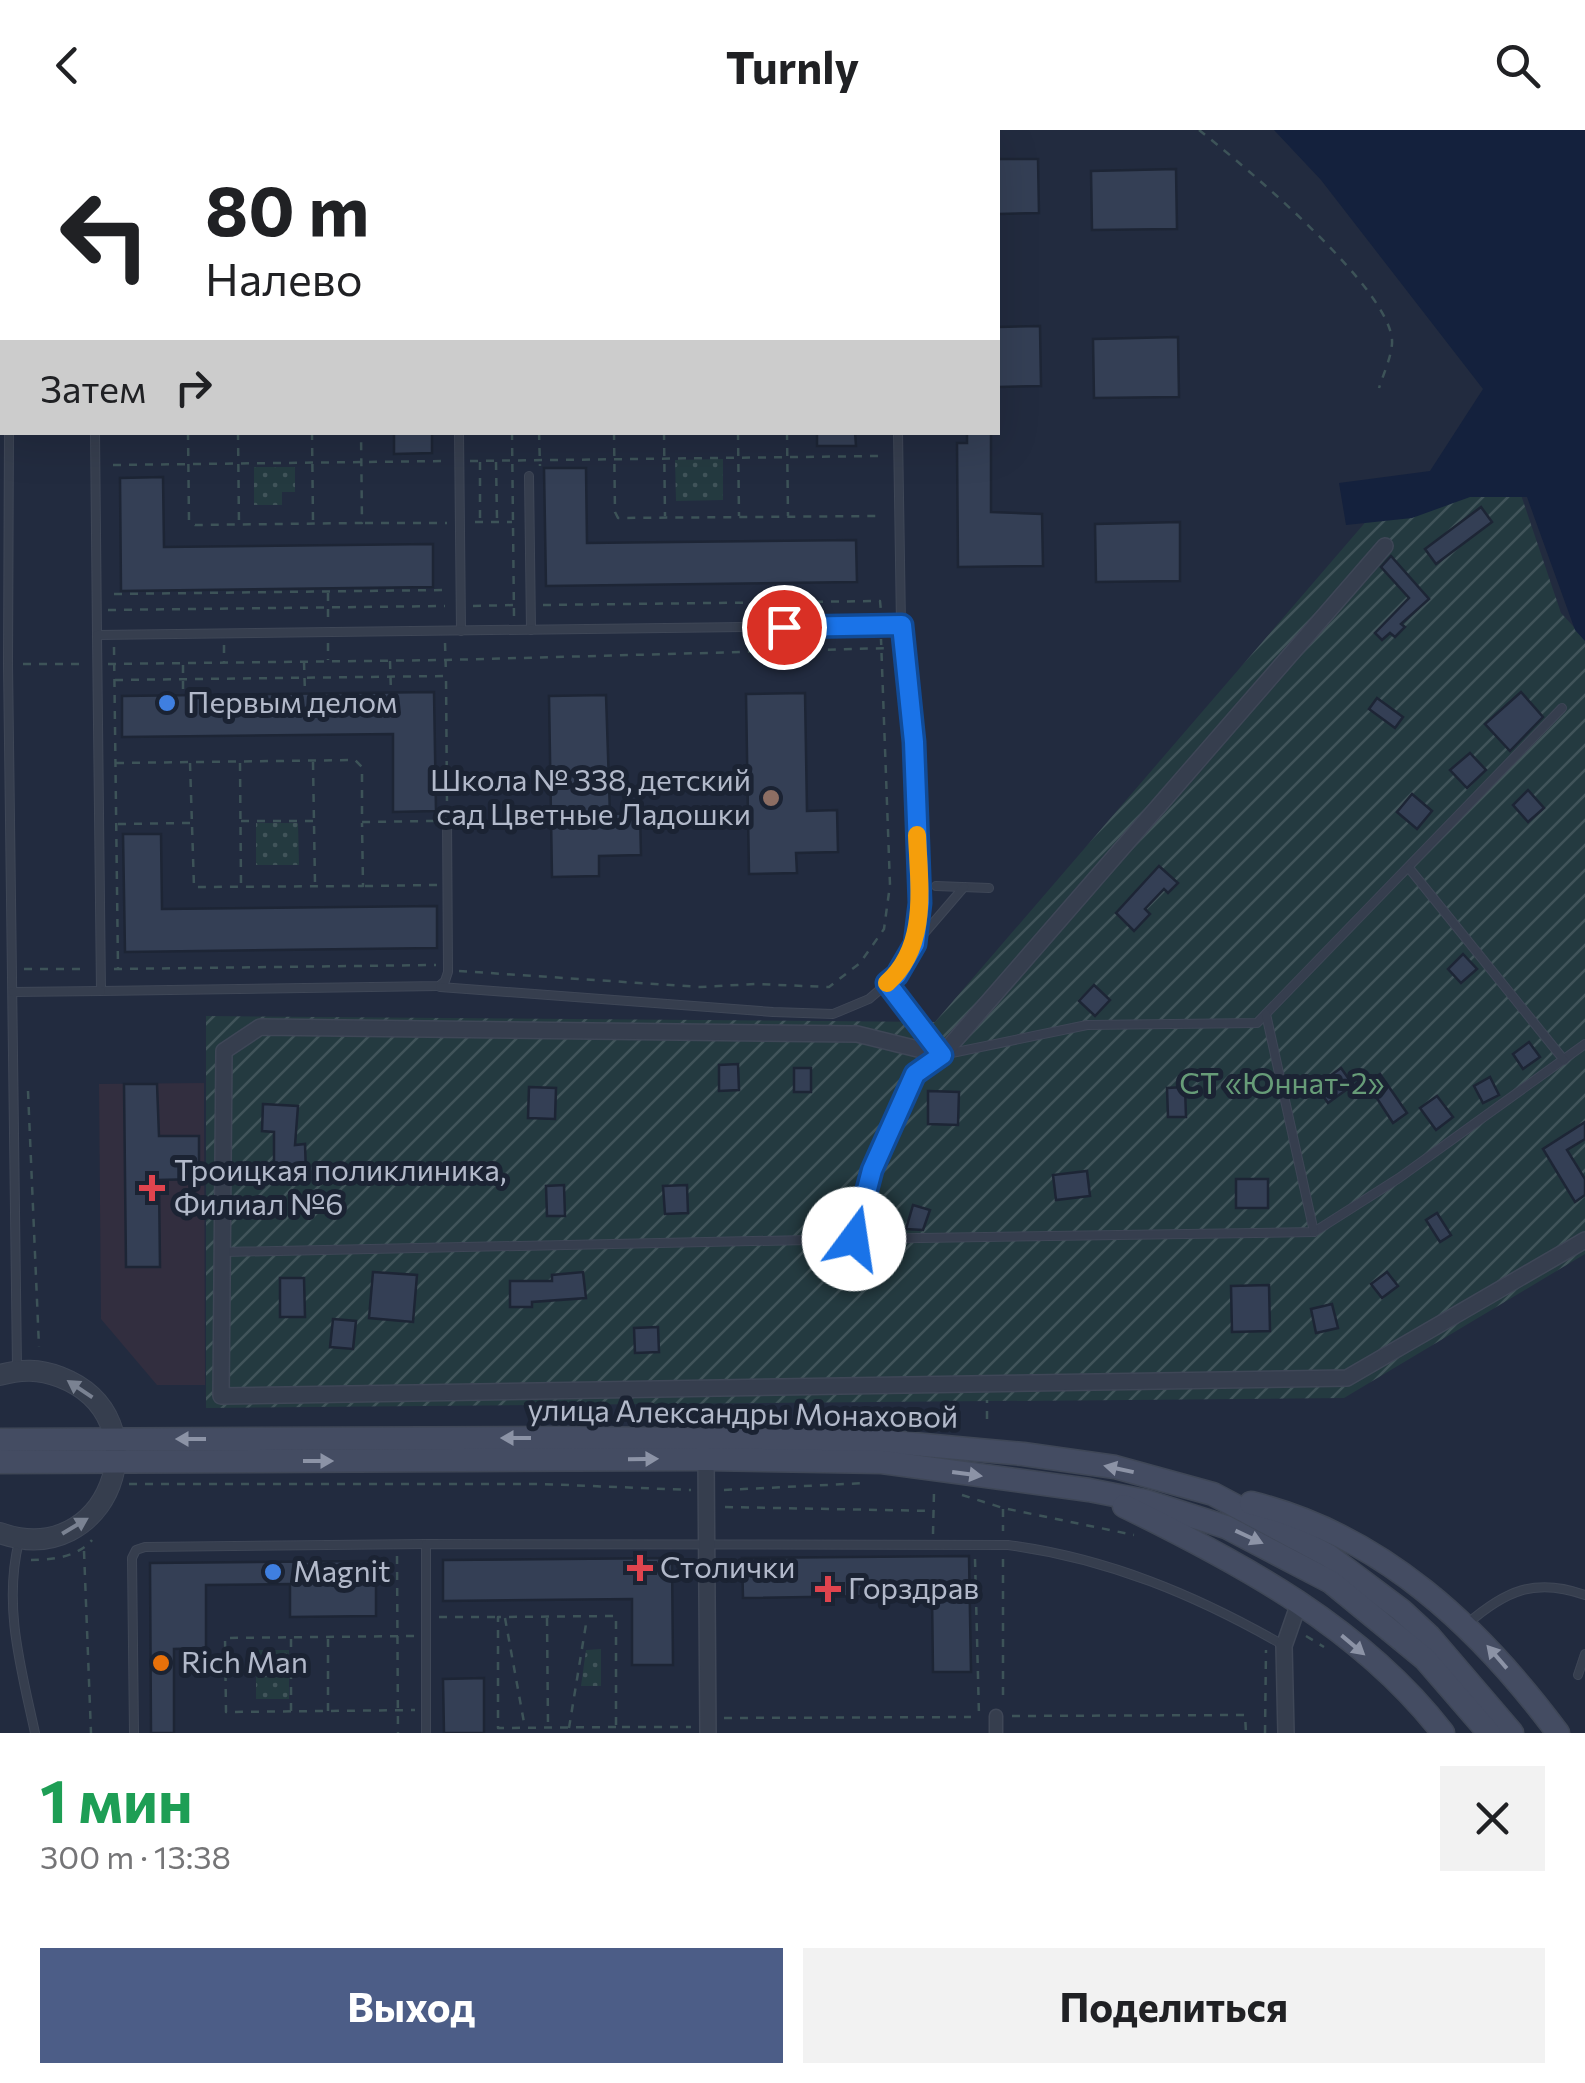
<!DOCTYPE html>
<html lang="ru">
<head>
<meta charset="utf-8">
<style>
  body { margin:0; font-family:Commissioner,sans-serif; background:#f2f2f2; color:#202124; height:100vh; display:flex; flex-direction:column; font-size:38px; white-space:nowrap }
  * { box-sizing:border-box; margin:0 }
  p { font-size:32px; color:#757577 }
  .icon { flex:none; width:55px; height:55px; fill:none; stroke:currentColor; stroke-width:2; stroke-linecap:round; stroke-linejoin:round }
  .map { position:relative; height:1603px; overflow:hidden }
  .details { display:flex; flex-direction:column; background:#fff; flex:1 }
  .details>* { flex:none }
  .banner { position:absolute; left:0px; top:0px; width:1000px; height:305px; box-shadow:0 10px 40px #0002; background:#fff; color:#202124; overflow:hidden }
  .pin { position:absolute; display:grid; place-items:center; width:85px; height:85px; color:#fff; margin:-42px; border:5px solid #fff; border-radius:50%; box-shadow:0 2px 10px #0007 }
  .me { position:absolute; width:110px; margin:-55px; rotate:14deg; stroke-linejoin:round; filter:drop-shadow(0 0 8px #0008) }
  .turn { display:flex; align-items:center; gap:35px; height:210px; padding:0 40px; font-size:45px }
  .turn .icon { width:130px; height:130px; stroke-width:2.5 }
  .turn b { display:block; font-size:70px; line-height:85px }
  .then { display:flex; align-items:center; height:95px; padding:0 40px; background:#0003; gap:20px; font-size:38px }
  .round { display:grid; place-items:center; flex:none; width:105px; height:105px; border-radius:0px; background:#f2f2f2 }
  .head { display:flex; align-items:center; justify-content:space-between; height:170px; padding:0 40px }
  h1 { font-size:60px; font-weight:700; line-height:75px; color:#1e9e55 }
  .action { display:flex; gap:20px; margin-top:auto; padding:20px 40px }
  .action a { flex:1; height:115px; border-radius:0px; background:#4c5d87; color:#fff; font-size:40px; font-weight:700; line-height:115px; text-align:center }
  .action a+a { background:#f2f2f2; color:#202124 }
  header { display:flex; justify-content:space-between; align-items:center; height:130px; padding:0 40px; background:#fff; font-size:45px; font-weight:700 }
  .map>svg:first-child { display:block }
  .medical { fill:#322e3f }
  .grass { fill:url(#grass-dots) }
  .garden { fill:url(#garden-furrows) }
  .water { fill:#14213d }
  .building { fill:#343f55; stroke:#1d2535; stroke-width:2.5 }
  .lines { fill:none; stroke-linecap:round; stroke-linejoin:round }
  .service-casing { stroke:#3f4757; stroke-width:10 }
  .pedestrian-casing { stroke:#3f4757; stroke-width:15 }
  .minor-casing { stroke:#3f4757; stroke-width:18 }
  .tertiary-casing { stroke:#3f4757; stroke-width:22 }
  .secondary-casing { stroke:#3f4757; stroke-width:25 }
  .path { stroke:#3d5358; stroke-width:2.5; stroke-dasharray:8 8; stroke-linecap:butt }
  .service { stroke:#363e4e; stroke-width:8 }
  .pedestrian { stroke:#363e4e; stroke-width:12 }
  .minor { stroke:#363e4e; stroke-width:15 }
  .tertiary { stroke:#363e4e; stroke-width:20 }
  .secondary { stroke:#444c62; stroke-width:22 }
  .oneway { fill:#7a8292 }
  .oneway2 { fill:#8c93a6 }
  .route-casing { stroke:#114b97; stroke-width:25 }
  .route { stroke:#1a73e8; stroke-width:18 }
  .slow { stroke:#f59e0b; stroke-width:18 }
  .shop-dot { fill:#3f7fe0; stroke:#1b2333; stroke-width:4 }
  .education-dot { fill:#8d6e63; stroke:#1b2333; stroke-width:4 }
  .health-dot { fill:#e0444e; stroke:#1b2333; stroke-width:4 }
  .food-dot { fill:#e8710a; stroke:#1b2333; stroke-width:4 }
  .labels { text-anchor:middle; stroke-width:10; stroke-linejoin:round; paint-order:stroke }
  .poi-label { font-size:30px; fill:#b2b9ca; stroke:#1b2333; text-anchor:start }
  .park-label { font-size:30px; fill:#679c78; stroke:#1b2333 }
  .street-label { font-size:30px; fill:#b2b9ca; stroke:#1b2333 }
</style>
</head>
<body>
<header><svg class="icon" aria-label="back" viewBox="0 0 24 24"><path d="M15 5l-7 7 7 7"/></svg>Turnly<svg class="icon" aria-label="search" viewBox="0 0 24 24"><circle cx="10" cy="10" r="6"/><path d="M15 15l6 6"/></svg></header>
<div class="map">
<svg width="1585" height="1603" viewBox="0 0 1585 1603">
  <defs>
    <pattern id="grass-dots" width="8" height="8" patternUnits="userSpaceOnUse" patternTransform="scale(2.5)"><rect width="8" height="8" fill="#243a40"/><path d="M2 2h.1M6 6h.1" fill="none" stroke="#41545a" stroke-width="1.8" stroke-linecap="round"/></pattern>
    <pattern id="garden-furrows" width="10" height="10" patternUnits="userSpaceOnUse" patternTransform="scale(2.5)"><rect width="10" height="10" fill="#243a40"/><path d="M-1 1l2-2M0 10L10 0M9 11l2-2" fill="none" stroke="#41545a"/></pattern>
  </defs>
  <rect width="100%" height="100%" fill="#222b3f"/>
  <polygon class="medical" points="204,953 205,1255 157,1255 101,1189 99,954"/>
  <g class="grass">
    <polygon points="723,329 723,370 676,371 675,330"/>
    <polygon points="254,337 295,337 295,362 282,362 282,375 254,375"/>
    <polygon points="256,693 298,693 299,735 256,735"/>
    <polygon points="601,1519 601,1556 581,1556 586,1520"/>
    <rect x="256" y="1520" width="33" height="49"/>
  </g>
  <polygon class="garden" points="1477,362 1520,362 1561,483 1585,509 1585,1124 1344,1268 206,1278 206,886 935,892 1369,388"/>
  <polygon class="water" points="1274,0 1585,0 1585,511 1575,500 1527,367 1470,367 1412,388 1346,395 1339,353 1430,341 1483,259 1321,50"/>
  <g class="building">
    <polygon points="998,29 1038,29 1039,83 998,84"/>
    <polygon points="1176,39 1177,99 1092,100 1091,41"/>
    <polygon points="1040,196 1041,256 998,257 998,197"/>
    <polygon points="1178,207 1179,267 1094,268 1093,209"/>
    <polygon points="394,302 432,302 432,323 394,324"/>
    <polygon points="817,302 855,302 856,316 817,316"/>
    <polygon points="967,302 991,302 991,382 1042,384 1043,436 958,437 957,313 967,313"/>
    <polygon points="544,338 586,338 587,413 856,410 857,452 546,456"/>
    <polygon points="163,347 164,417 433,414 433,457 121,461 120,348"/>
    <polygon points="1481,377 1492,392 1436,434 1425,419"/>
    <polygon points="1180,392 1180,451 1096,452 1095,394"/>
    <polygon points="1391,426 1429,469 1401,494 1405,497 1395,507 1390,503 1382,510 1375,503 1409,468 1381,437"/>
    <polygon points="434,562 436,681 393,682 393,604 122,607 122,566"/>
    <polygon points="1521,562 1543,587 1510,621 1485,594"/>
    <polygon points="805,563 807,681 837,680 838,722 796,723 797,743 749,744 746,564"/>
    <polygon points="606,565 610,684 640,683 641,725 599,726 599,746 552,747 549,566"/>
    <polygon points="1377,568 1403,587 1395,598 1369,579"/>
    <polygon points="1470,623 1486,640 1467,658 1450,640"/>
    <polygon points="1528,660 1544,678 1528,692 1513,675"/>
    <polygon points="1412,664 1432,681 1417,699 1397,682"/>
    <polygon points="123,704 161,704 162,779 437,776 437,818 125,822"/>
    <polygon points="1159,736 1178,753 1168,763 1164,759 1145,779 1150,784 1134,801 1116,783"/>
    <polygon points="1463,824 1477,839 1461,853 1448,839"/>
    <polygon points="1094,855 1110,870 1095,886 1079,871"/>
    <polygon points="1529,912 1540,927 1523,939 1513,924"/>
    <polygon points="738,934 739,960 719,961 719,935"/>
    <rect x="794" y="938" width="17" height="24"/>
    <polygon points="1341,938 1353,955 1328,973 1316,956"/>
    <polygon points="1380,944 1407,983 1393,993 1367,953"/>
    <polygon points="1490,947 1499,965 1483,973 1474,956"/>
    <polygon points="124,954 157,954 159,1006 199,1006 199,1049 159,1050 160,1137 126,1137"/>
    <polygon points="529,957 556,958 555,989 528,988"/>
    <polygon points="1185,957 1186,987 1168,987 1167,958"/>
    <polygon points="928,961 959,962 958,995 928,994"/>
    <polygon points="1437,966 1453,987 1436,1000 1420,978"/>
    <polygon points="263,974 298,976 295,1015 305,1014 306,1044 274,1044 274,1002 262,1001"/>
    <polygon points="1585,992 1585,1009 1567,1020 1585,1049 1585,1065 1575,1072 1543,1019"/>
    <polygon points="1087,1041 1090,1066 1056,1070 1053,1045"/>
    <rect x="1236" y="1049" width="32" height="29"/>
    <polygon points="564,1055 565,1086 547,1086 546,1056"/>
    <polygon points="687,1055 688,1083 665,1084 663,1056"/>
    <polygon points="913,1075 930,1080 923,1100 906,1099"/>
    <polygon points="1437,1083 1451,1105 1440,1112 1426,1090"/>
    <polygon points="373,1142 417,1145 413,1192 369,1188"/>
    <polygon points="583,1142 586,1168 532,1172 532,1177 510,1177 510,1151 552,1151 552,1145"/>
    <polygon points="1387,1142 1398,1156 1382,1168 1371,1154"/>
    <polygon points="280,1148 304,1148 305,1187 280,1187"/>
    <polygon points="1269,1155 1270,1201 1232,1202 1231,1156"/>
    <polygon points="1332,1174 1338,1198 1316,1203 1311,1179"/>
    <polygon points="333,1189 356,1191 353,1219 330,1217"/>
    <polygon points="658,1197 659,1222 635,1223 634,1198"/>
    <polygon points="969,1426 971,1542 933,1542 932,1465 743,1468 742,1428"/>
    <polygon points="672,1428 673,1535 632,1535 632,1469 443,1471 443,1430"/>
    <polygon points="376,1431 376,1486 290,1487 290,1454 206,1455 206,1518 174,1519 174,1603 151,1603 150,1433"/>
    <polygon points="484,1548 484,1603 444,1603 443,1549"/>
  </g>
  <g class="lines">
    <defs>
      <g id="service">
        <polyline points="92,0 92,2"/>
        <polyline points="456,0 456,2"/>
        <polyline points="893,0 893,2"/>
        <polyline points="7,2 7,0"/>
        <polyline points="0,152 2,152"/>
        <polyline points="9,302 8,534 17,1238"/>
        <polyline points="95,302 97,505"/>
        <polyline points="459,302 461,501"/>
        <polyline points="529,346 531,500"/>
        <polyline points="1562,578 1257,893 1087,895 942,925 915,944 871,1040 854,1109 1314,1102 1399,1048 1585,914"/>
        <polyline points="447,687 448,842 445,851 439,856 101,861 97,505 901,495 898,302"/>
        <polyline points="1409,738 1564,930"/>
        <polyline points="936,756 989,758"/>
        <polyline points="915,814 964,757"/>
        <polyline points="887,853 939,921"/>
        <polyline points="440,857 773,882 833,884 869,869 897,845 915,814 919,773 914,611 901,495"/>
        <polyline points="13,862 101,861"/>
        <polyline points="1266,884 1314,1102"/>
        <polyline points="224,1122 854,1109"/>
        <path d="M19 1411C3 1476 21 1538 35 1603"/>
        <path d="M1467 1494C1505 1461 1535 1447 1585 1465"/>
        <polyline points="1578,1545 1585,1524"/>
        <polyline points="134,1603 132,1428 136,1420 145,1417 426,1414"/>
        <path d="M426 1603V1414L1008 1415C1107 1428 1196 1465 1283 1515"/>
      </g>
      <polyline id="pedestrian" points="996,1586 996,1603"/>
      <g id="minor">
        <polyline points="1385,416 942,925 857,904 260,897 224,921 221,1266 1347,1248 1585,1110"/>
        <polyline points="706,1329 708,1603"/>
        <polyline points="1286,1603 1284,1516 1299,1473"/>
      </g>
      <path id="tertiary" d="M0 1245C21 1239 39 1239 60 1247 166 1288 107 1442 0 1403"/>
      <g id="secondary">
        <polyline points="0,1310 557,1308 880,1311 1023,1324 1115,1337 1213,1364 1329,1426 1401,1480 1429,1506 1512,1603"/>
        <polyline points="0,1332 706,1329 882,1332 1089,1360 1145,1371 1226,1397 1331,1452 1425,1529 1489,1603"/>
        <path d="M1251 1373C1382 1405 1480 1498 1558 1603"/>
        <path d="M1124 1376C1241 1433 1362 1498 1443 1603"/>
      </g>
    </defs>
    <use href="#service" class="service-casing"/>
    <use href="#pedestrian" class="pedestrian-casing"/>
    <use href="#minor" class="minor-casing"/>
    <use href="#tertiary" class="tertiary-casing"/>
    <use href="#secondary" class="secondary-casing"/>
    <g class="path">
      <polyline points="175,0 175,2"/>
      <polyline points="226,0 226,2"/>
      <polyline points="320,0 320,2"/>
      <polyline points="372,0 372,2"/>
      <polyline points="509,0 509,2"/>
      <polyline points="536,0 536,2"/>
      <polyline points="563,0 563,2"/>
      <polyline points="855,0 855,2"/>
      <path d="M1199 0C1241 33 1396 162 1392 214 1391 228 1383 245 1379 258"/>
      <polyline points="878,2 878,0"/>
      <polyline points="0,135 2,135"/>
      <polyline points="0,168 2,168"/>
      <polyline points="188,302 189,391 195,395 362,393 361,302"/>
      <polyline points="238,302 239,395"/>
      <polyline points="312,302 313,391"/>
      <polyline points="512,302 514,486"/>
      <polyline points="539,302 540,336"/>
      <polyline points="614,302 615,382 618,388 880,386"/>
      <polyline points="664,302 665,386"/>
      <polyline points="738,302 739,386"/>
      <polyline points="787,302 788,386"/>
      <polyline points="470,331 879,326"/>
      <polyline points="480,332 480,389"/>
      <polyline points="496,332 497,389"/>
      <polyline points="113,335 447,331"/>
      <polyline points="475,392 512,392"/>
      <polyline points="365,393 447,393"/>
      <polyline points="328,463 328,490"/>
      <polyline points="114,464 445,460"/>
      <polyline points="543,475 880,471 881,481"/>
      <polyline points="473,476 515,475"/>
      <polyline points="108,480 445,476"/>
      <polyline points="328,513 328,530"/>
      <polyline points="445,513 446,545"/>
      <polyline points="224,515 224,532"/>
      <polyline points="114,517 118,838"/>
      <polyline points="390,531 391,563"/>
      <polyline points="304,532 305,564"/>
      <polyline points="23,534 85,534"/>
      <polyline points="108,534 446,530 890,518"/>
      <polyline points="183,535 183,565"/>
      <polyline points="115,550 446,546 447,674"/>
      <polyline points="313,632 315,754"/>
      <polyline points="116,633 355,630 362,637 362,692 434,691"/>
      <polyline points="190,633 194,757 363,756 362,693"/>
      <polyline points="240,633 241,755"/>
      <polyline points="241,691 313,691"/>
      <polyline points="118,694 190,693"/>
      <polyline points="365,756 437,755"/>
      <polyline points="24,839 86,839"/>
      <polyline points="114,839 436,835"/>
      <polyline points="459,841 700,857 755,854 829,857 860,833 884,799 890,755 881,509"/>
      <polyline points="28,961 39,1217"/>
      <polyline points="987,1289 987,1270"/>
      <polyline points="129,1354 541,1354 691,1360"/>
      <polyline points="724,1360 866,1353"/>
      <polyline points="962,1365 1003,1378 1134,1405"/>
      <polyline points="725,1377 934,1381"/>
      <polyline points="1003,1379 1003,1401"/>
      <polyline points="933,1404 934,1362"/>
      <polyline points="84,1421 91,1603"/>
      <polyline points="397,1426 398,1603"/>
      <polyline points="975,1429 979,1586"/>
      <polyline points="1003,1429 1003,1571"/>
      <path d="M31 1430C52 1430 78 1427 92 1410"/>
      <polyline points="439,1487 496,1487"/>
      <polyline points="505,1488 525,1598"/>
      <polyline points="547,1488 548,1595"/>
      <polyline points="414,1506 225,1508 226,1582 415,1580"/>
      <polyline points="1306,1506 1324,1517"/>
      <polyline points="291,1509 291,1581"/>
      <polyline points="328,1509 328,1581"/>
      <polyline points="1012,1586 1245,1585 1246,1603"/>
      <polyline points="724,1588 971,1587"/>
      <polyline points="616,1597 498,1598 498,1487 616,1486 616,1597 691,1597"/>
      <polyline points="569,1598 587,1488"/>
      <polyline points="1265,1603 1266,1520"/>
    </g>
    <use href="#service" class="service"/>
    <use href="#pedestrian" class="pedestrian"/>
    <use href="#minor" class="minor"/>
    <use href="#tertiary" class="tertiary"/>
    <use href="#secondary" class="secondary"/>
  </g>
  <defs><path id="oneway-solid" d="M-6-.8H1V-3.2L6.5 0L1 3.2V.8H-6Z" transform="scale(2.5)"/></defs>
  <g class="oneway">
    <use href="#oneway-solid" transform="translate(80 1259) rotate(-146)"/>
    <use href="#oneway-solid" transform="translate(75 1396) rotate(-31)"/>
  </g>
  <g class="oneway2">
    <use href="#oneway-solid" transform="translate(516 1308) rotate(180)"/>
    <use href="#oneway-solid" transform="translate(191 1309) rotate(180)"/>
    <use href="#oneway-solid" transform="translate(643 1329) rotate(-1)"/>
    <use href="#oneway-solid" transform="translate(318 1331)"/>
    <use href="#oneway-solid" transform="translate(1119 1339) rotate(-168)"/>
    <use href="#oneway-solid" transform="translate(967 1344) rotate(8)"/>
    <use href="#oneway-solid" transform="translate(1249 1407) rotate(25)"/>
    <use href="#oneway-solid" transform="translate(1353 1515) rotate(40)"/>
    <use href="#oneway-solid" transform="translate(1497 1527) rotate(-131)"/>
  </g>
  <g class="lines">
    <defs>
      <polyline id="route" points="784,497 902,495 914,612 920,773 915,814 897,845 887,853 942,925 915,944 872,1040 854,1109"/>
    </defs>
    <use href="#route" class="route-casing"/>
    <use href="#route" class="route"/>
    <path class="slow" d="M887 853C929 816 919 756 917 705"/>
  </g>
  <g class="shop-dot">
    <circle cx="167" cy="573" r="10"/>
    <circle cx="273" cy="1442" r="10"/>
  </g>
  <circle class="education-dot" cx="771" cy="668" r="10"/>
  <g class="health-dot">
    <path d="M147 1043h10v10h10v10h-10v10h-10v-10h-10v-10h10z"/>
    <path d="M635 1423h10v10h10v10h-10v10h-10v-10h-10v-10h10z"/>
    <path d="M823 1444h10v10h10v10h-10v10h-10v-10h-10v-10h10z"/>
  </g>
  <circle class="food-dot" cx="161" cy="1533" r="10"/>
  <g class="labels">
    <g class="poi-label">
      <text x="187" y="583">Первым делом</text>
      <text x="751" y="661" text-anchor="end">Школа № 338, детский<tspan x="751" dy="34">сад Цветные Ладошки</tspan></text>
      <text x="174" y="1051">Троицкая поликлиника,<tspan x="174" dy="34">Филиал №6</tspan></text>
      <text x="660" y="1448">Столички</text>
      <text x="293" y="1452">Magnit</text>
      <text x="848" y="1469">Горздрав</text>
      <text x="181" y="1543">Rich Man</text>
    </g>
    <g class="park-label">
      <text x="1282" y="964">СТ «Юннат-2»</text>
    </g>
    <g class="street-label">
      <text transform="translate(743 1284) rotate(1)" y="10">улица Александры Монаховой</text>
    </g>
  </g>
</svg>
<div class="pin" style="left:784px;top:497px;background:#d93025"><svg class="icon" aria-label="arrive" viewBox="0 0 24 24"><path d="M6 21V4h12l-3 4 3 4H6"/></svg></div>
<svg class="me" style="left:854px;top:1109px" viewBox="-20 -20 40 40"><circle r="19" fill="#fff"/><path d="M0-13L10 11 0 6-10 11z" fill="#1a73e8"/></svg>
<div class="banner">
<div class="turn"><svg class="icon" aria-label="left" viewBox="0 0 24 24"><path d="M17 20v-9H6M10 6l-5 5 5 5"/></svg><div><b>80 m</b>Налево</div></div>
<div class="then">Затем<svg class="icon" aria-label="right" viewBox="0 0 24 24"><path d="M7 20v-9h11M14 6l5 5-5 5"/></svg></div>
</div>
</div>
<section class="details">
<div class="head"><div><h1>1 мин</h1><p>300 m · 13:38</p></div><a class="round"><svg class="icon" aria-label="close" viewBox="0 0 24 24"><path d="M6 6l12 12M18 6L6 18"/></svg></a></div>
<div class="action"><a>Выход</a><a>Поделиться</a></div>
</section>
</body>
</html>
